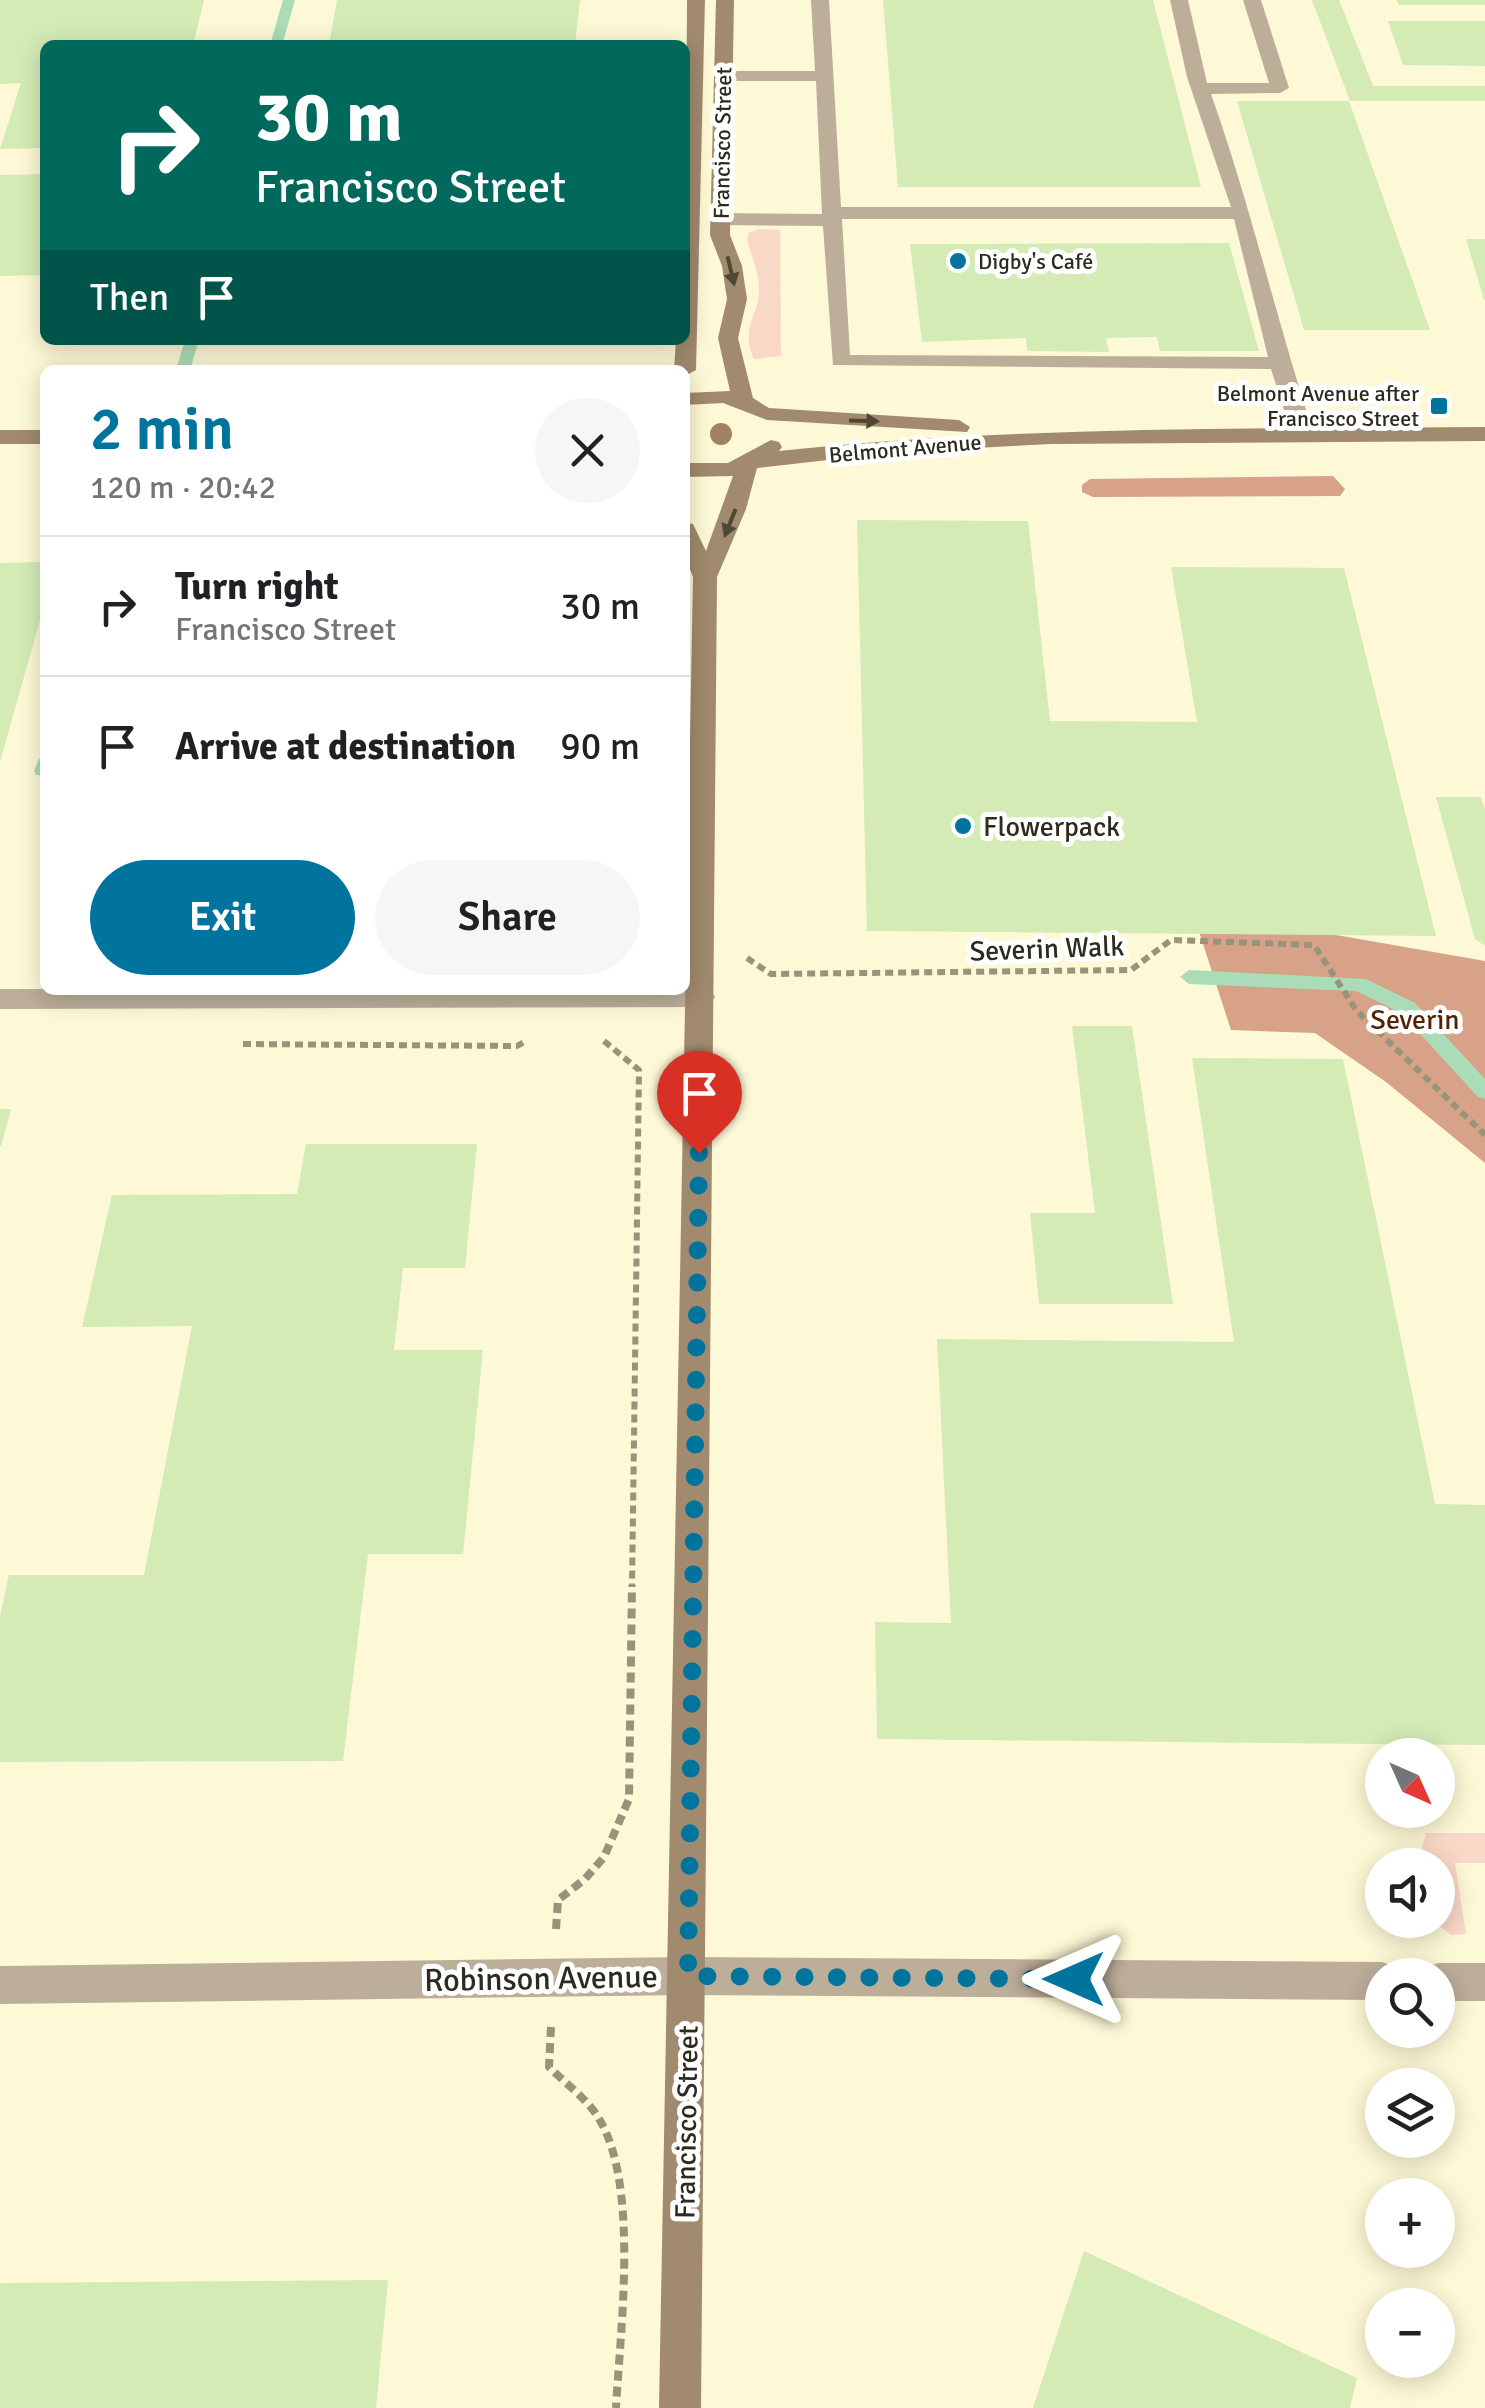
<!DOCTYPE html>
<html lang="en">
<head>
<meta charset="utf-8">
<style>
  body { margin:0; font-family:Signika,sans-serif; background:#f6f6f6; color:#202124; height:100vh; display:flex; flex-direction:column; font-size:38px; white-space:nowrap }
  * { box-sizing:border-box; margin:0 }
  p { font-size:32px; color:#757577 }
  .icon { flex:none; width:55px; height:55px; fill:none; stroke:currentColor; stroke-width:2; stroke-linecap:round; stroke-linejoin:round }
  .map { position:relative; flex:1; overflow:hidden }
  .sheet { position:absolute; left:40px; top:365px; width:650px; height:630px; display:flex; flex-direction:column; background:#fff; border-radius:15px; box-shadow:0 5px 25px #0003 }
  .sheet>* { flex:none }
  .guide { position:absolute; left:40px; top:40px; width:650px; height:305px; border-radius:15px; box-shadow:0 5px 25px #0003; background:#00695c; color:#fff; overflow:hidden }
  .needle { width:65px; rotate:135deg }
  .buttons { position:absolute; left:1365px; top:1738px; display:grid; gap:20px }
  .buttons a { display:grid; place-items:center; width:90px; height:90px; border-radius:50%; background:#fff; box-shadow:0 5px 25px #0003; font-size:50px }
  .pin { position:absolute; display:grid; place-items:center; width:85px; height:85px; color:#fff; margin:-102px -42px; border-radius:50% 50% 50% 0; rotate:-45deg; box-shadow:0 0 10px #0007 }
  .pin .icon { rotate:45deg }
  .me { position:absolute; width:110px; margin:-55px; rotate:270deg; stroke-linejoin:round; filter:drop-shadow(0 0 8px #0008) }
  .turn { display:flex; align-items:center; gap:35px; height:210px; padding:0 50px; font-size:45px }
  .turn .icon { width:130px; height:130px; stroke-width:2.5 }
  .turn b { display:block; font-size:70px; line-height:85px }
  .then { display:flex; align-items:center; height:95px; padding:0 50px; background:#0003; gap:20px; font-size:38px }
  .round { display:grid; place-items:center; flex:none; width:105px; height:105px; border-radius:52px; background:#f6f6f6 }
  .headline { display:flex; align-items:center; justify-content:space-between; height:170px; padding:0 50px }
  h1 { font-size:60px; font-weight:600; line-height:75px; color:#00749d }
  .button { display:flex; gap:20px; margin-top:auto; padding:20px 50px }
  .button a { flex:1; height:115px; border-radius:60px; background:#00749d; color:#fff; font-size:40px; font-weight:600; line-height:115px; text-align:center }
  .button a+a { background:#f6f6f6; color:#202124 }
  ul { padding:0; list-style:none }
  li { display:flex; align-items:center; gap:30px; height:140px; padding:0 50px; border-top:2px solid #e0e0e0 }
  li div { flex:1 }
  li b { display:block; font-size:38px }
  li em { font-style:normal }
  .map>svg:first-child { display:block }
  .green { fill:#fad8c7 }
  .forest { fill:#d7a287 }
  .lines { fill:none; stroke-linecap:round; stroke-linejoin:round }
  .stream { fill:#aadcb7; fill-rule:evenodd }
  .building { fill:#d4ebb6 }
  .path-far1 { stroke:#97947b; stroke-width:6; stroke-dasharray:8 5; stroke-linecap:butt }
  .path { stroke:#97947b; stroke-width:8; stroke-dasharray:10 6; stroke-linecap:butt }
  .lane { fill:#bdae9a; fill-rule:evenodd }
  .street { fill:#bdae9a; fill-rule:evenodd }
  .secondary { fill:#a18a6d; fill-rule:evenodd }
  .tree { fill:#a08262 }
  .oneway { fill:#504835 }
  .route { stroke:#00749d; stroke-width:18; stroke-dasharray:0 32.4 }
  .poi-dot { fill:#00749d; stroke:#fff; stroke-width:4 }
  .labels { text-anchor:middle; stroke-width:10; stroke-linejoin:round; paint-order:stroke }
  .far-street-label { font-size:22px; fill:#2d2b1d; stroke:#fff }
  .far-poi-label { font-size:22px; fill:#2d2b1d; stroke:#fff; text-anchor:start }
  .poi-label { font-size:28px; fill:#2d2b1d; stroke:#fff; text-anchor:start }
  .street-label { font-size:28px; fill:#2d2b1d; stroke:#fff }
  .park-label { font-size:28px; fill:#532204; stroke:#fff }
  .near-street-label { font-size:32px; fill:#2d2b1d; stroke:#fff }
</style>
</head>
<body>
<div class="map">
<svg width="1485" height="2408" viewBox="0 0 1485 2408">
  <rect width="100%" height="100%" fill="#fdf8d5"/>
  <g class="green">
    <path d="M759 229 780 230 781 356 754 359C739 326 760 317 759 287 759 271 750 254 747 239L749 233Z"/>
    <polygon points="1426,1833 1485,1833 1485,1863 1455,1863 1466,1934 1451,1935 1437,1924 1438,1865 1425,1865 1422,1847"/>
  </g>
  <g class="forest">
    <polygon points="1333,476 1345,489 1340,496 1093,497 1082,492 1082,485 1090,479"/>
    <polygon points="1192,910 1485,961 1485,1163 1386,1082 1315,1033 1231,1030"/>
  </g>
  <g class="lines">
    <g class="stream">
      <polygon points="283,0 295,0 282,45 270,45"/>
      <polygon points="185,340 199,340 190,370 176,370"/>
      <polygon points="45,757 45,776 36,775 34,771 39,759"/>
      <polygon points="1189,970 1366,979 1415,1003 1485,1079 1485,1099 1478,1097 1401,1013 1356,991 1189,984 1180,977"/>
    </g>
  </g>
  <g class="building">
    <polygon points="0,0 204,0 193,45 45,45 45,148 0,149 21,83 0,84"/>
    <polygon points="337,0 580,0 575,44 329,45"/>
    <polygon points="883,0 1153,0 1201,187 898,187"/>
    <polygon points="1312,0 1339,0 1373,86 1485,86 1485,101 1350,101"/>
    <polygon points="1396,0 1485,0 1485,5 1399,5"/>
    <polygon points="1388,21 1485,21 1485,66 1403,65"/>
    <polygon points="1237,101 1349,101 1430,330 1304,330"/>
    <polygon points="45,174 45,275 0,276 0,175"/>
    <polygon points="1466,239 1485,239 1485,300 1484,300"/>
    <polygon points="1229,243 1259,351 1160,351 1157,337 1106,338 1109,352 1027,351 1026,338 922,342 910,244"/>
    <polygon points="857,520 1028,521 1050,721 1197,722 1171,567 1344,568 1436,936 867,931"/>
    <polygon points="45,562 45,602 0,762 0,563"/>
    <polygon points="1436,797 1481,797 1485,809 1485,946 1475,939"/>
    <polygon points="1072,1026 1132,1026 1173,1304 1039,1304 1030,1213 1095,1213"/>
    <polygon points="1192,1058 1343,1059 1435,1504 1485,1505 1485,1745 877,1739 875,1622 951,1623 937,1339 1234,1342"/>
    <polygon points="0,1109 11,1109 1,1146 0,1146"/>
    <polygon points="306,1144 477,1144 465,1268 403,1268 394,1350 483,1350 463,1554 368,1554 343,1761 0,1762 0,1616 9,1575 144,1575 192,1326 82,1327 112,1195 297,1194"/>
    <polygon points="1084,2251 1357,2378 1350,2408 1033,2408"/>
    <polygon points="388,2280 376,2408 0,2408 0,2283"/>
  </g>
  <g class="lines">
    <g class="path-far1">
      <polyline points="747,958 771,974 1131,970 1171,940 1314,945 1356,1010 1485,1135"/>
      <polyline points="604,1041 639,1070 632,1587"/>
      <polyline points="243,1044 517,1046 524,1042"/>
    </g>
    <g class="path">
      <polyline points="556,1929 558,1900 585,1879 604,1857 629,1799 632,1585"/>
      <path d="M551 2027 549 2067C565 2083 586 2098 598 2117 640 2184 620 2330 616 2408"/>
    </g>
    <path class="lane" d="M811 0H829L841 207H1231L1187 77 1170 0H1188L1207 83H1269L1243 0H1261L1289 88 1280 93 1211 94C1251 207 1277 322 1314 435L1311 440 1303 442 1292 435 1271 369 833 365 823 226 720 225 710 219 720 213 822 214 816 81H723L714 76 723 71H815ZM842 219H1234L1268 357 850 355Z"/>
    <g class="street">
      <polygon points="685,987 711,990 715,997 711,1004 701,1007 0,1009 0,989 685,990"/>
      <polygon points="689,1957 1382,1962 1396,1967 1399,1975 1382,1975 1382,2000 689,1995 0,2004 0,1966"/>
      <polygon points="1438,1963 1485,1963 1485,2001 1438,2001 1438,1975 1422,1975 1424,1968"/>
    </g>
    <g class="secondary">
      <polygon points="687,0 705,0 696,370 685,376 685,370 674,370 676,340 685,340"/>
      <polygon points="716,0 734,0 730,235 742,266 747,299 738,338 753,398 769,408 959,420 970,427 967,432 767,420 723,403 685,405 685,393 730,391 718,338 727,299 722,266 710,235"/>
      <path d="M1485 427V441L1051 444 898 452 757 468 746 509 717 577 701 2408H659L693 577 685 557V522L693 524 706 551 733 476 685 477V463H728L771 440 779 442 782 447 779 451C1014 426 1249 429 1485 427Z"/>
      <rect x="0" y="430" width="45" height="14"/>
    </g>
  </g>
  <circle class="tree" cx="721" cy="434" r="11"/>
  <defs><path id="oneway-solid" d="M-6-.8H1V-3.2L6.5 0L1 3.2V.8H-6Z" transform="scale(2.5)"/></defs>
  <g class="oneway">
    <use href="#oneway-solid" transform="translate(731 271) rotate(77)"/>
    <use href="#oneway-solid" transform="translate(864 421) rotate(2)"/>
    <use href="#oneway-solid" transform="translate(730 523) rotate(112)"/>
  </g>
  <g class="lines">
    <polyline class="route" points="699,1153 688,1976 1074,1979"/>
  </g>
  <g class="poi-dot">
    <circle cx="958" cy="261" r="10"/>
    <rect x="1429" y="396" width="20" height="20" rx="5"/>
    <circle cx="963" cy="826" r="10"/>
  </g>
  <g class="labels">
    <g class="far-street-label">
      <text transform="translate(722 143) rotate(-89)" y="8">Francisco Street</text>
      <text transform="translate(905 448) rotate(-5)" y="8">Belmont Avenue</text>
    </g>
    <g class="far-poi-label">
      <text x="978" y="269">Digby's Café</text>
      <text x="1419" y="401" text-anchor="end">Belmont Avenue after<tspan x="1419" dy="25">Francisco Street</tspan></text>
    </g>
    <g class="poi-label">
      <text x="983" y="836">Flowerpack</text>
    </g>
    <g class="street-label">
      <text transform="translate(1047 948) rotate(-2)" y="10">Severin Walk</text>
      <text transform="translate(686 2122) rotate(-89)" y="10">Francisco Street</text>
    </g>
    <g class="park-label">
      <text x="1415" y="1029">Severin</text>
    </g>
    <g class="near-street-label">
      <text transform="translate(541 1978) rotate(-1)" y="11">Robinson Avenue</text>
    </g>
  </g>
</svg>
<div class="buttons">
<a><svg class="needle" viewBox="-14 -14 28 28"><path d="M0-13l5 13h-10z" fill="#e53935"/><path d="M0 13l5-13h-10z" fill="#757577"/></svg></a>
<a><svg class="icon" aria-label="sound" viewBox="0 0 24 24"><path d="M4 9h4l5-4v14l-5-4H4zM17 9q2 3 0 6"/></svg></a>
<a><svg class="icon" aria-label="search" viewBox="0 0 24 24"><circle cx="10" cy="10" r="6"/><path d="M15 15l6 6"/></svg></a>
<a><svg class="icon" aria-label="layers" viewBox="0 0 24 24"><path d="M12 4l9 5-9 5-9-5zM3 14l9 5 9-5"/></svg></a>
<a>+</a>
<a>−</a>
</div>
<div class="pin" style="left:699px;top:1153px;background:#d93025"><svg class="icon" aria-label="arrive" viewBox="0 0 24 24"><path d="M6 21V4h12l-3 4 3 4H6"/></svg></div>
<svg class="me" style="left:1074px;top:1979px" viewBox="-20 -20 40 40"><path d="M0-17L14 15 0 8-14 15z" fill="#00749d" stroke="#fff" stroke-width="4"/></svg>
<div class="guide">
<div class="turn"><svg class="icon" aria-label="right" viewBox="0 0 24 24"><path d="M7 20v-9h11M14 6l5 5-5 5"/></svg><div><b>30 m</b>Francisco Street</div></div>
<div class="then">Then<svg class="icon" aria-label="arrive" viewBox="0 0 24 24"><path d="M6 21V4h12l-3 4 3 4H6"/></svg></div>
</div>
<section class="sheet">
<div class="headline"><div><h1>2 min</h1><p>120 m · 20:42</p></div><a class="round"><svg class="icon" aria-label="close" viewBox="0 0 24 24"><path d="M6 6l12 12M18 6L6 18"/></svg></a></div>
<ul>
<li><svg class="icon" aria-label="right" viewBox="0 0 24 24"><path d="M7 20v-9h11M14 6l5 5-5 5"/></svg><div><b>Turn right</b><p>Francisco Street</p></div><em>30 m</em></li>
<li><svg class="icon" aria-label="arrive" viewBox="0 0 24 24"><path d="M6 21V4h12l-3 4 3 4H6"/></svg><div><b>Arrive at destination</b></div><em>90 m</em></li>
</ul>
<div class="button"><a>Exit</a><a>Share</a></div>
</section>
</div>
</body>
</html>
